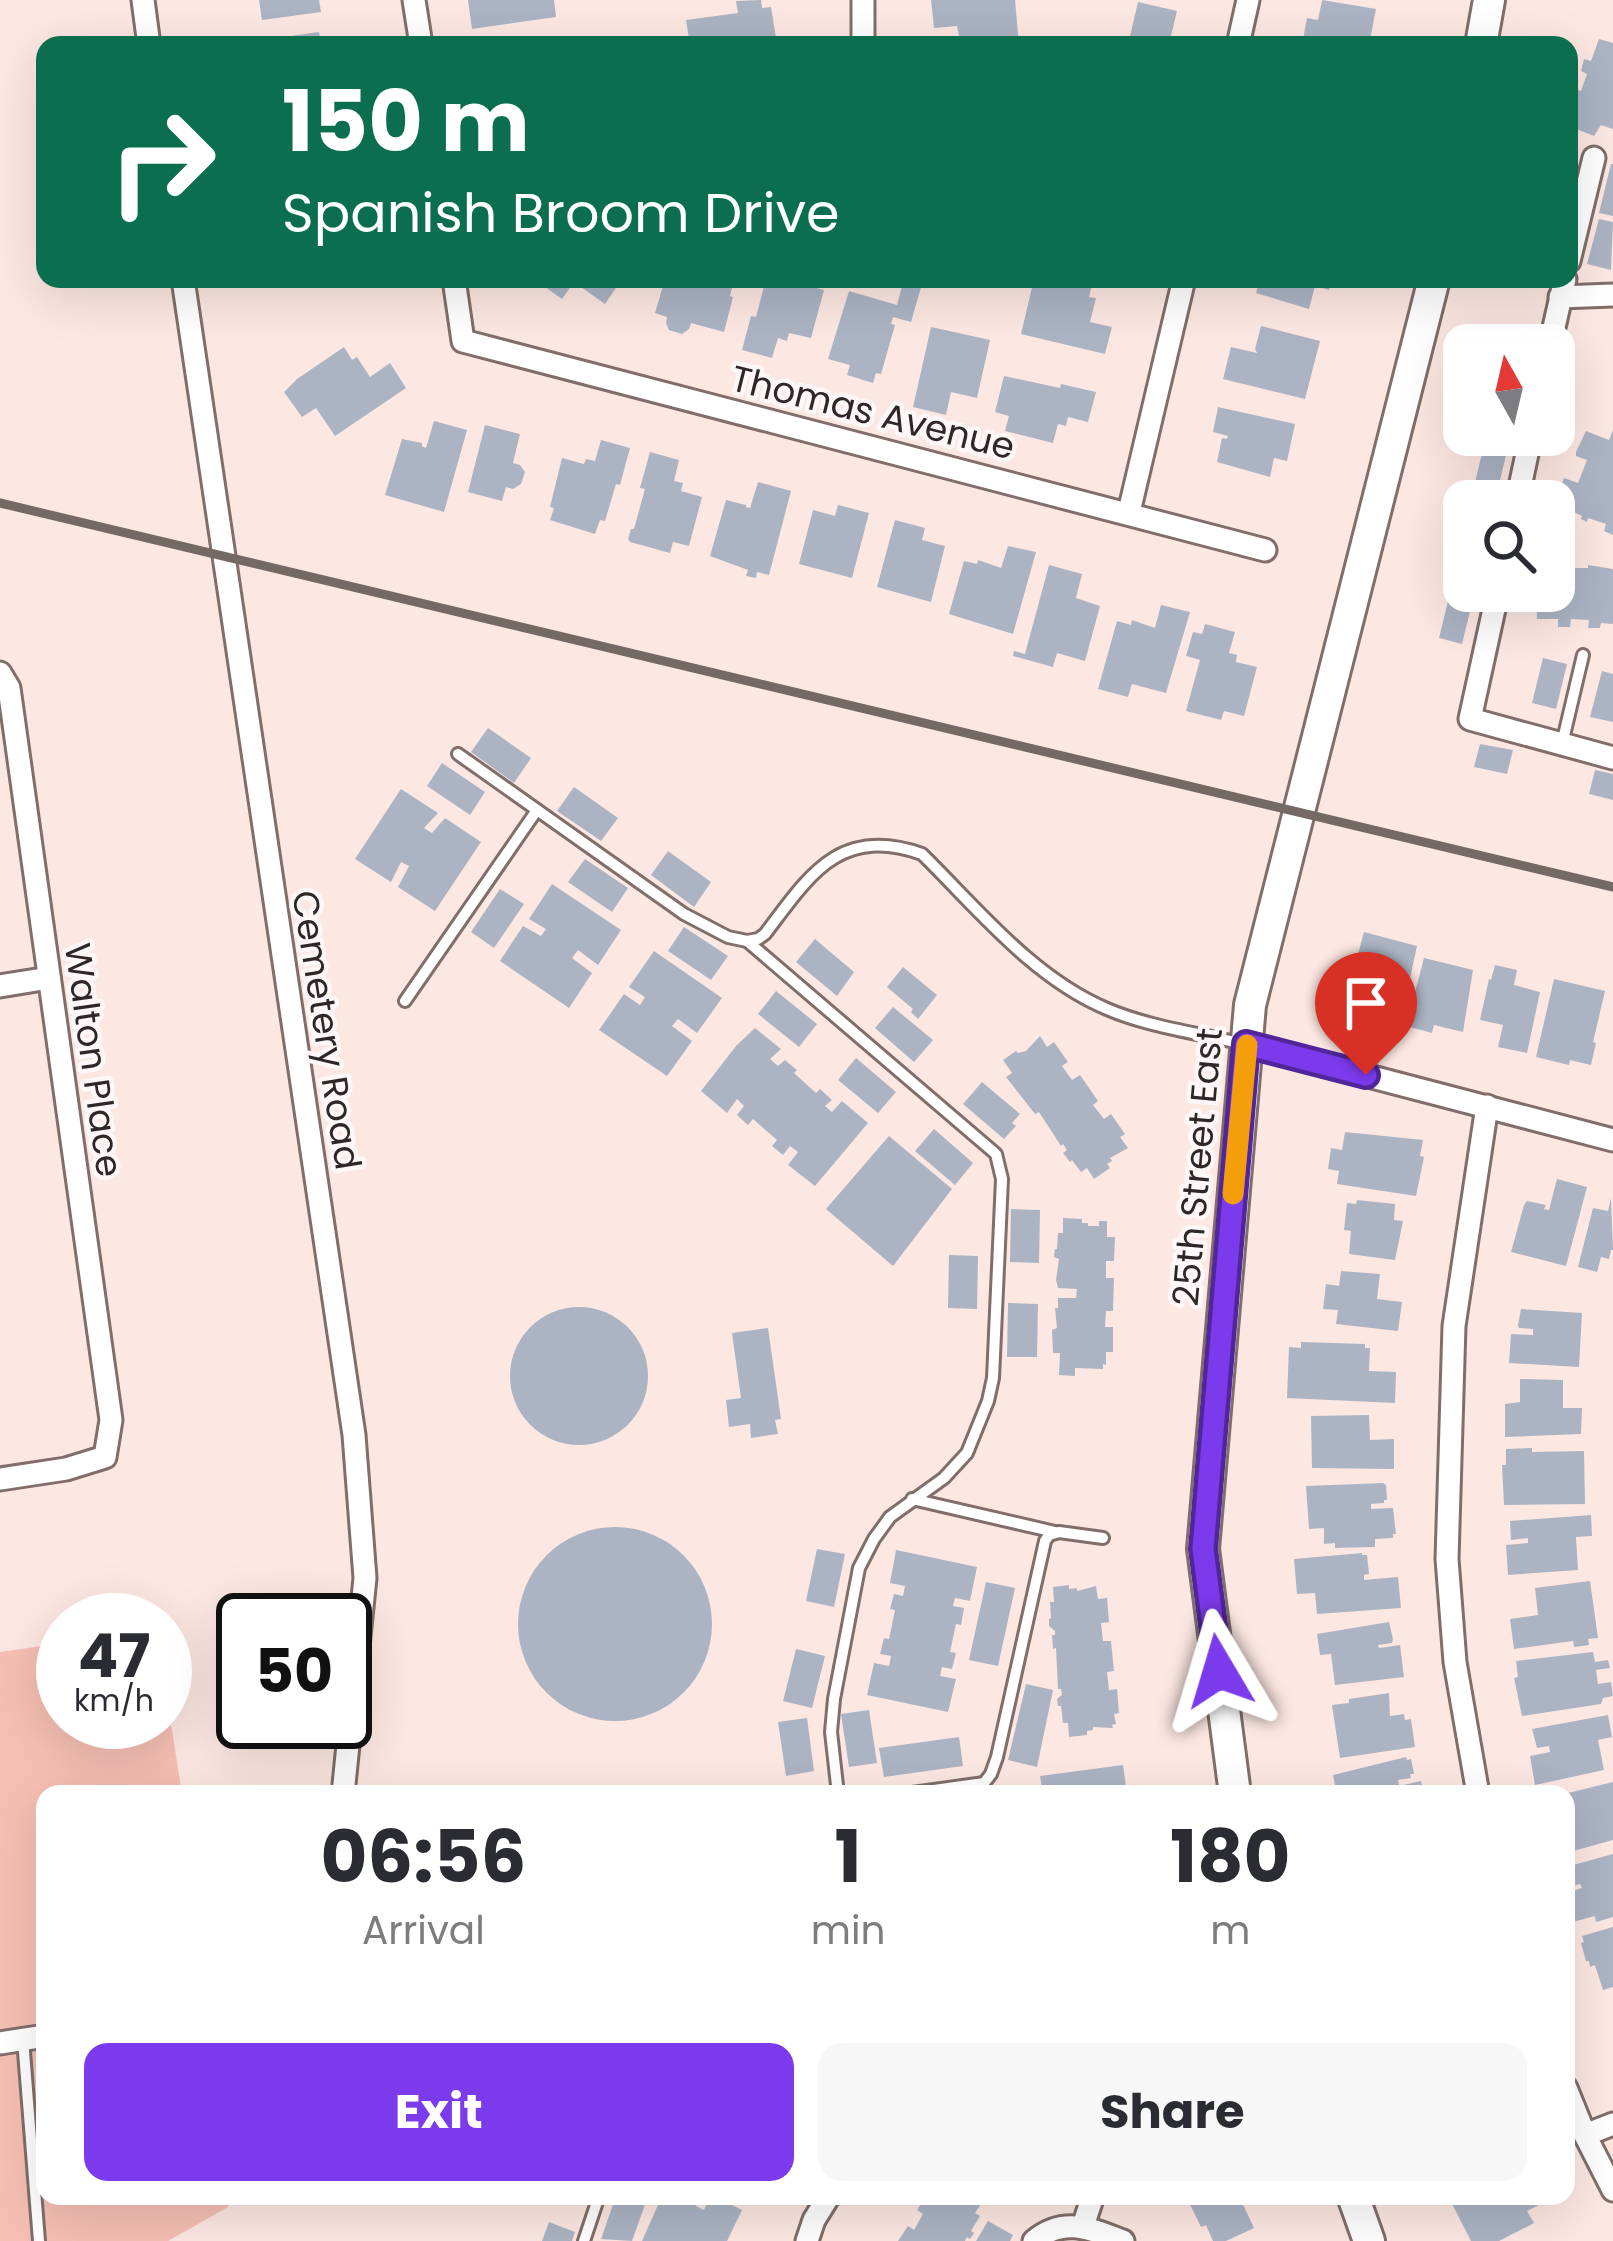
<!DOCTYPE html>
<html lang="en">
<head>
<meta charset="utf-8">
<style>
  body { margin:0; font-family:Poppins,sans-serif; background:#f7f7f7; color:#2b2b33; height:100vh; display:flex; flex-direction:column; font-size:45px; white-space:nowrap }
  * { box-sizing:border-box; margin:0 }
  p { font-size:39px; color:#7c7c81 }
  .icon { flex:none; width:66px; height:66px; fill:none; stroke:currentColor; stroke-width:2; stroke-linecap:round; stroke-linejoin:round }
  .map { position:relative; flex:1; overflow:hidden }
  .drawer { position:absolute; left:36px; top:1785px; width:1539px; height:420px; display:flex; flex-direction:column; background:#fff; border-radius:24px; box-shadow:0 12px 48px #0002 }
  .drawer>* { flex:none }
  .banner { position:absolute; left:36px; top:36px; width:1542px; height:252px; border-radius:24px; box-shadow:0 12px 48px #0002; background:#0b6e4f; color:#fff; overflow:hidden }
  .needle { width:78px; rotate:352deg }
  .controls { position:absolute; left:1443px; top:324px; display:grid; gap:24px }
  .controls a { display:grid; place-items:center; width:132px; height:132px; border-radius:24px; background:#fff; box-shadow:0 12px 48px #0002; font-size:60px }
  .speed { position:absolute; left:36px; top:1593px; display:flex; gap:24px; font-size:60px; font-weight:700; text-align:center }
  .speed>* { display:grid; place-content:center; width:156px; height:156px; border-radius:50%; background:#fff; box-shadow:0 12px 48px #0002; line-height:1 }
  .speed small { font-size:30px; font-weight:400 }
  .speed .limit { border:6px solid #111; border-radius:18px; background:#fff; color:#111 }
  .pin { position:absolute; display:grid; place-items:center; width:102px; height:102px; color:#fff; margin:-123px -51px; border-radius:50% 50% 50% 0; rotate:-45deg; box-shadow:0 0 12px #0007 }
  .pin .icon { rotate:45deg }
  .me { position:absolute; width:132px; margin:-66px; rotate:353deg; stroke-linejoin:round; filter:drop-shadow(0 0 9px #0008) }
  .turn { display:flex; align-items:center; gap:42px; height:252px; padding:0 48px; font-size:54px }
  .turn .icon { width:156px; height:156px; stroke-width:2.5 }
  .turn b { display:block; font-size:84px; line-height:102px }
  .eta { display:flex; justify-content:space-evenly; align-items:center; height:204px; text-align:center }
  .eta b { font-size:72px; font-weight:700; line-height:84px }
  .primary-button { display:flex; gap:24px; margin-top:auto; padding:24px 48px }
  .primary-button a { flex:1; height:138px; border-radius:24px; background:#7c3aed; color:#fff; font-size:48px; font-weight:700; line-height:138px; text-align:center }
  .primary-button a+a { background:#f7f7f7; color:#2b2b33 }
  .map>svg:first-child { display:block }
  .green { fill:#f6bfb3 }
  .building { fill:#acb4c4 }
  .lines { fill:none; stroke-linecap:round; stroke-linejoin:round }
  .lane-casing { stroke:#816e6a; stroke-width:16 }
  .street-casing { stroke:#816e6a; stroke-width:27 }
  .secondary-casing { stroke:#816e6a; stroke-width:36 }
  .lane { stroke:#fff; stroke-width:10 }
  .street { stroke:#fff; stroke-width:21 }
  .secondary { stroke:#fff; stroke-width:30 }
  .rail { stroke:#756966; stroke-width:9 }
  .route-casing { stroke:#51269a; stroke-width:30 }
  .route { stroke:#7c3aed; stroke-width:21 }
  .slow { stroke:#f59e0b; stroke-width:21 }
  .labels { text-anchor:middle; stroke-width:9; stroke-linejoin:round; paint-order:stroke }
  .street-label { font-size:36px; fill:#2f2725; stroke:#fdf8f7 }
</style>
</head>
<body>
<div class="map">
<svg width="1613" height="2241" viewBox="0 0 1613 2241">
  <rect width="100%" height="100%" fill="#fde7e2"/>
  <polygon class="green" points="63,1643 63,1722 165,1722 165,1685 182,1794 45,1794 45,2196 232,2196 228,2207 168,2241 0,2241 0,1652"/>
  <g class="building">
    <polygon points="259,0 319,0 321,12 262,20"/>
    <polygon points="468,0 554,0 556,17 472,29"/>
    <polygon points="761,0 762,8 771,7 776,38 753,41 753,45 690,45 686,20 738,13 736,1"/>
    <polygon points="931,0 1015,0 1019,45 961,45 957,26 934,28"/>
    <polygon points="1322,0 1376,9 1369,45 1302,45 1307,18 1318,20"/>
    <polygon points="1138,2 1177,11 1170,40 1181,45 1128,45"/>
    <polygon points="319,32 321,45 263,45 263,40"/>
    <polygon points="1599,39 1613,43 1613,129 1601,125 1594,136 1569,126 1577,102 1569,99 1573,88 1581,91 1587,74 1581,71 1584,59 1591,61"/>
    <polygon points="1611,164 1613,164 1613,216 1599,213"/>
    <polygon points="1599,219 1613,222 1611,270 1587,264"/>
    <polygon points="534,279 622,279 605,304 574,282 562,299"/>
    <polygon points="665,279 734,279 730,296 733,297 724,332 691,323 689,329 682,334 669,330 666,323 667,317 655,313"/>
    <polygon points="766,279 783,279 824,290 811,338 789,333 787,341 778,338 772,358 742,350 751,316 756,317"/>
    <polygon points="904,279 922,284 911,322 893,317 891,324 895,325 881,374 876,373 873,383 847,375 850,365 828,359 849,291 897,305"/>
    <polygon points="1034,279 1073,279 1092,284 1089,297 1096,298 1090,322 1112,327 1105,354 1021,334"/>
    <polygon points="1260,279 1332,279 1329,290 1315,286 1309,309 1256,293"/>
    <polygon points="1261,326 1320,341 1305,399 1223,379 1231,347 1257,353 1255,349"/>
    <polygon points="931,327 990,340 977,398 951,392 946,415 913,407"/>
    <polygon points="344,347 352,360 357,357 370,377 390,363 406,388 335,436 316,408 302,417 284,392 297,379"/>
    <polygon points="1004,376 1060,388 1061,384 1096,392 1088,422 1068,417 1066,426 1058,424 1053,443 1005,431 1009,416 995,412"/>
    <polygon points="1218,407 1295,424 1287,461 1274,458 1270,477 1217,462 1222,438 1227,439 1228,436 1213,432"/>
    <polygon points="434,421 467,430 444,512 385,495 402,439 422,443 422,446 426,448"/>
    <polygon points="485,425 520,434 513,463 520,465 525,472 521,484 513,489 506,487 502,501 468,492"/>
    <polygon points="1613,430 1613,535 1604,531 1606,524 1588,518 1587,522 1581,519 1582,516 1555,503 1564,478 1578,483 1587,460 1576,456 1576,452 1586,431 1609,440"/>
    <polygon points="601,440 630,448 620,485 616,484 605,521 600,520 595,534 550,520 554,508 550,507 562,458 584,464 586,459 595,461"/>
    <polygon points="1484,445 1507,451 1496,497 1473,491"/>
    <polygon points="650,452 679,460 674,481 683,483 681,491 702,497 689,546 673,542 670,553 630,542 628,539 631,529 634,529 645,489 640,488"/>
    <polygon points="758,482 791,491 769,575 757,572 756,578 746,576 748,570 710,556 726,500 746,505 746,507 750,508"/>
    <polygon points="838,505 869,513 852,578 799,564 813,510 835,516"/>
    <polygon points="895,520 925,528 922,540 945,546 931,602 877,587"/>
    <polygon points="1462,534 1464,534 1464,591 1449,587"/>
    <polygon points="1008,546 1036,552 1013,634 949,614 964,561 977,564 978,560 1001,568"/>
    <polygon points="1560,559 1574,560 1573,568 1588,568 1588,565 1613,569 1613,624 1601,623 1600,628 1588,628 1589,620 1571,619 1570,627 1558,627 1558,619 1537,619 1536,591 1554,591 1554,567 1560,567"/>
    <polygon points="1049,565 1082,574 1076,598 1100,606 1085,661 1057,653 1053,667 1013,656 1014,651 1025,654"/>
    <polygon points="1450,593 1473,599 1462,644 1439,638"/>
    <polygon points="1161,605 1190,612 1166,693 1132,684 1128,697 1098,689 1117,621 1131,625 1132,620 1155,628"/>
    <polygon points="1205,624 1235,632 1229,653 1237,655 1236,662 1257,667 1244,716 1224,711 1221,720 1186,711 1200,660 1186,656 1193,632 1202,634"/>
    <polygon points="1543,658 1567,664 1556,709 1532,703"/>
    <polygon points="1602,671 1613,674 1613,722 1590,717"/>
    <polygon points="488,728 531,758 514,783 471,752"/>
    <polygon points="1480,744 1513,750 1507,774 1474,767"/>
    <polygon points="442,763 485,792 470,815 427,786"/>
    <polygon points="1595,770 1613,774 1613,800 1589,794"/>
    <polygon points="574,787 618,818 601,841 557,811"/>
    <polygon points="401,789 438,813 424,828 432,833 445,818 481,842 435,911 398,887 409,866 401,862 391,882 355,859"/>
    <polygon points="668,851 711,882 694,907 651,875"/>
    <polygon points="585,859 628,888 612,912 568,882"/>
    <polygon points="552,884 621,930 598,965 578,950 572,958 592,973 569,1008 500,961 523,926 541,936 546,929 529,919"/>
    <polygon points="500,889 524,904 494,948 471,932"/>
    <polygon points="684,927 728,956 711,980 668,951"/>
    <polygon points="1364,932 1417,946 1400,1025 1372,1017 1378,991 1350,984"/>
    <polygon points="815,939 854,972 837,996 796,962"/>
    <polygon points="654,951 722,998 697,1033 678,1019 672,1026 692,1041 667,1076 599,1030 624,994 640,1005 645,997 629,987"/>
    <polygon points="1424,958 1473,970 1463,1032 1434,1025 1432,1033 1406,1026"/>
    <polygon points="1495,965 1517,970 1514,985 1540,992 1527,1053 1498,1047 1503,1025 1480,1020 1489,979 1491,980"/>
    <polygon points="903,967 937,995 918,1019 911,1012 913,1009 887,987"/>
    <polygon points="1554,979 1605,991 1593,1042 1596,1043 1591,1065 1570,1060 1569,1065 1536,1057"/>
    <polygon points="776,991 817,1024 799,1047 758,1014"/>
    <polygon points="893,1007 933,1040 914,1062 875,1028"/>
    <polygon points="755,1028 781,1049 770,1059 778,1066 785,1060 797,1070 794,1073 816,1093 820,1089 832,1100 825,1106 832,1112 842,1101 868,1123 815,1186 788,1165 798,1152 790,1146 783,1155 772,1146 777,1140 753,1119 748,1125 737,1115 744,1106 737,1099 727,1113 701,1091 736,1046"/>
    <polygon points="1040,1036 1047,1047 1054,1042 1068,1062 1062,1066 1072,1080 1080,1075 1098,1101 1093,1105 1104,1119 1111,1114 1125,1134 1120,1137 1128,1148 1110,1158 1112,1161 1107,1164 1110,1168 1094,1179 1087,1168 1081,1172 1072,1160 1070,1162 1063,1153 1067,1150 1063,1144 1061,1146 1039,1112 1035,1114 1006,1077 1012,1073 1003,1060 1016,1051 1018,1053 1026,1051"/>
    <polygon points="856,1058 896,1092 878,1113 838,1080"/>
    <polygon points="982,1082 1020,1114 1012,1123 1016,1126 1004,1139 963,1104"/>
    <polygon points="934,1129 973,1163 955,1185 915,1151"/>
    <polygon points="1345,1132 1423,1140 1420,1156 1424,1157 1416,1196 1337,1184 1339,1171 1328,1169 1331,1148 1342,1150"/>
    <polygon points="889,1136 952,1189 893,1266 826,1209"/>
    <polygon points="1557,1179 1587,1187 1566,1266 1511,1252 1524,1205 1527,1201 1546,1205 1544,1209 1549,1210"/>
    <polygon points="1611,1198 1613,1250 1611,1250 1609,1259 1601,1257 1597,1272 1578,1267 1593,1208 1608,1211"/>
    <polygon points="1357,1200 1395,1204 1394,1220 1403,1221 1395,1260 1349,1254 1351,1231 1344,1230 1347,1203 1356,1204"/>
    <polygon points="1011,1209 1040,1210 1039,1263 1010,1262"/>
    <polygon points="1063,1218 1082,1219 1082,1223 1088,1223 1088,1226 1099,1226 1099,1221 1107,1221 1107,1237 1115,1237 1114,1261 1106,1261 1106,1278 1114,1278 1113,1311 1106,1311 1105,1327 1113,1327 1113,1352 1106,1352 1106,1365 1103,1364 1103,1369 1075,1368 1075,1376 1059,1375 1060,1353 1053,1353 1052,1330 1057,1328 1055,1308 1058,1308 1058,1298 1076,1298 1077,1289 1058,1288 1056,1280 1059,1259 1054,1257 1055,1249 1057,1249 1058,1233 1063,1233"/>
    <polygon points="949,1255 978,1256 977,1309 948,1308"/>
    <polygon points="1341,1271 1380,1274 1377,1299 1402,1302 1398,1331 1336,1324 1338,1310 1323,1309 1326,1284 1339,1286"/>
    <polygon points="1008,1303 1038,1304 1037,1357 1007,1357"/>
    <circle cx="579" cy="1376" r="69"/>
    <polygon points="1521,1309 1582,1313 1579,1367 1509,1363 1511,1334 1533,1335 1533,1329 1519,1328 1518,1325"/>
    <polygon points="768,1328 781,1419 775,1420 778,1434 751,1438 750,1424 729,1427 726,1400 741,1398 732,1333"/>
    <polygon points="1301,1342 1365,1344 1365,1348 1370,1348 1369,1371 1396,1372 1395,1403 1287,1398 1289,1347 1301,1348"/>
    <polygon points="1520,1379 1563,1380 1563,1408 1582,1408 1581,1434 1505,1437 1505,1404 1520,1402"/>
    <polygon points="1369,1415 1370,1440 1394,1439 1394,1469 1312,1468 1311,1416"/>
    <polygon points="1532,1448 1532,1452 1584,1451 1585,1504 1504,1505 1502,1465 1506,1465 1506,1449"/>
    <polygon points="1383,1483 1386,1485 1387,1500 1384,1500 1384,1503 1371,1504 1371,1509 1393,1508 1396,1534 1393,1534 1393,1538 1375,1539 1375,1547 1335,1548 1335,1543 1324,1544 1324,1528 1309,1529 1306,1486"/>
    <polygon points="1591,1515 1592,1536 1576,1537 1578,1570 1508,1575 1506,1545 1528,1543 1528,1538 1511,1540 1510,1521"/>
    <circle cx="615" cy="1624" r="97"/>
    <polygon points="817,1549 845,1554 834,1607 806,1601"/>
    <polygon points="896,1550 977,1567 970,1601 955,1598 953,1606 964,1608 961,1625 956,1624 950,1652 956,1653 952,1669 942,1667 940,1676 956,1679 948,1712 867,1695 874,1663 889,1666 891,1656 880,1654 884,1638 889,1639 895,1610 890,1609 894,1594 903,1596 905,1586 890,1583"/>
    <polygon points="1362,1553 1362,1555 1367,1555 1369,1574 1364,1575 1364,1580 1398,1577 1401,1608 1317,1614 1315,1593 1297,1594 1294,1559"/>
    <polygon points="1590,1581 1598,1638 1588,1639 1589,1645 1574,1647 1573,1641 1514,1649 1510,1619 1538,1615 1535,1588"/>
    <polygon points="986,1582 1015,1588 998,1666 969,1660"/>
    <polygon points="1069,1585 1069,1589 1077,1588 1077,1591 1096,1586 1098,1599 1107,1598 1109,1622 1101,1623 1103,1641 1111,1641 1114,1671 1107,1672 1109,1690 1117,1689 1119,1713 1114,1714 1116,1724 1112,1725 1113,1728 1093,1727 1093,1730 1087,1731 1087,1735 1069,1737 1068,1723 1063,1723 1061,1706 1058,1706 1057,1699 1062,1695 1061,1689 1058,1689 1056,1648 1053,1649 1052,1635 1055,1635 1055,1631 1049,1626 1049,1619 1051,1618 1050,1602 1054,1602 1053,1587"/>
    <polygon points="1389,1622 1393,1639 1392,1643 1378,1645 1379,1648 1400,1645 1404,1677 1335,1685 1331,1654 1320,1655 1317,1634"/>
    <polygon points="796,1649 825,1656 812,1708 783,1701"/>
    <polygon points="1593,1652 1595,1662 1608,1660 1610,1668 1596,1670 1598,1684 1611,1682 1613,1696 1603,1698 1601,1704 1522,1716 1514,1678 1518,1677 1516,1661"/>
    <polygon points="1026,1684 1053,1690 1037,1767 1008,1760"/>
    <polygon points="1389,1693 1390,1716 1404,1714 1405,1720 1411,1719 1415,1747 1340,1758 1332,1705 1349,1703 1349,1699"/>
    <polygon points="869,1710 877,1763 849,1767 841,1714"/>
    <polygon points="1608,1715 1612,1737 1598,1740 1604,1770 1535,1785 1530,1756 1550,1752 1549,1746 1537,1748 1532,1729"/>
    <polygon points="807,1718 814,1771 786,1776 778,1722"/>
    <polygon points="959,1737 963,1766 884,1777 879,1748"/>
    <polygon points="1406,1757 1407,1760 1411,1759 1414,1774 1410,1774 1411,1778 1398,1780 1399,1786 1421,1781 1425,1794 1337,1794 1333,1775"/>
    <polygon points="1123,1765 1127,1794 1043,1794 1040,1776"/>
    <polygon points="1613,1782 1613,1840 1566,1853 1566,1822 1570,1821 1566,1805 1568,1793"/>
    <polygon points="1613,1854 1613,1917 1596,1922 1595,1916 1569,1923 1566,1921 1566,1893 1582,1888 1580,1884 1568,1887 1566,1885 1566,1867"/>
    <polygon points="1613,1927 1613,1987 1603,1990 1595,1965 1590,1967 1589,1961 1586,1961 1581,1943 1584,1942 1582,1936"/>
    <polygon points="616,2196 648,2196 632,2241 601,2239"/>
    <polygon points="662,2196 700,2196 696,2206 704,2210 710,2196 713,2196 742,2210 727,2241 642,2241"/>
    <polygon points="926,2196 976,2196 983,2201 975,2213 980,2216 971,2231 974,2233 970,2239 967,2237 965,2241 898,2241 908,2226 914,2230 923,2214 917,2210"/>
    <polygon points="1186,2196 1239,2196 1254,2228 1226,2241 1213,2241 1206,2225 1201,2227"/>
    <polygon points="1458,2196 1557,2196 1527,2211 1534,2223 1499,2241 1471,2241 1450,2200"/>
    <polygon points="988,2221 1013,2235 1010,2241 976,2241"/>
    <polygon points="549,2222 575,2232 572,2241 542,2241"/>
  </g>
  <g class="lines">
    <defs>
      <g id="lane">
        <polyline points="1562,744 1583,655"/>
        <path d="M458 754 684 914 728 937 747 941 758 939 765 934C809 876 839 825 922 854 978 909 1033 978 1107 1009 1149 1027 1198 1033 1243 1044"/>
        <polyline points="747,941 996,1154 1002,1179 993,1378 988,1401 967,1453 944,1478 890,1517 874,1539 859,1568 834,1699 831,1732 838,1794"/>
        <polyline points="405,1001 537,810"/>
        <polyline points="912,1499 1055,1532"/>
        <polyline points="905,1794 984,1783 991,1774 997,1757 1045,1541 1049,1535 1059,1532 1103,1538"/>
        <polyline points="23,2039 39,2241"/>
        <polyline points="584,2241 599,2196"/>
      </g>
      <g id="street">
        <polyline points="143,0 149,45"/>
        <polyline points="414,0 421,45"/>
        <polyline points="863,0 863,45"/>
        <polyline points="1238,45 1248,0"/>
        <polyline points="1569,261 1594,158"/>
        <polyline points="183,279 354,1435 365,1578 343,1794"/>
        <polyline points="454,279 463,341 1265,550"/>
        <polyline points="1560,297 1613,295"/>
        <polyline points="1550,345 1565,279"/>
        <polyline points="1517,501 1531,435"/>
        <polyline points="1129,512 1184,279"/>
        <polyline points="1498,591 1470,719 1613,758"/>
        <polyline points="0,673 9,688 111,1420 105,1457 66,1469 0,1479"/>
        <polyline points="0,986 49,978"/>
        <polyline points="1246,1044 1613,1140"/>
        <polyline points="1478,1794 1455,1662 1447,1559 1454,1326 1487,1106"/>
        <polyline points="0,2043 45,2036"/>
        <polyline points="1566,2088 1585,2135 1613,2190"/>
        <polyline points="1585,2135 1613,2124"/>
        <polyline points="1083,2226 1093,2196"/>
        <polyline points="807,2241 814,2220 829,2196"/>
        <path d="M1034 2241C1064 2216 1091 2229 1123 2241"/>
      </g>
      <g id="secondary">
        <polyline points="1481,45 1489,0"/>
        <polyline points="1235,1794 1203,1549 1250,1005 1434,279"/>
        <polyline points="1353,2196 1369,2241"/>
      </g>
    </defs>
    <use href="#lane" class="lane-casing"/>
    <use href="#street" class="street-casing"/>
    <use href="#secondary" class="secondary-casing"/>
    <use href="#lane" class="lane"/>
    <use href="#street" class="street"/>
    <use href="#secondary" class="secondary"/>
    <polyline class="rail" points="0,503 1613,887"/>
  </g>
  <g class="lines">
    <defs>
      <polyline id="route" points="1219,1671 1203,1549 1246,1044 1366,1075"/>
    </defs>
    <use href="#route" class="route-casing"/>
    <use href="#route" class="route"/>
    <polyline class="slow" points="1233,1194 1247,1045"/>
  </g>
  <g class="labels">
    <g class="street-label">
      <text transform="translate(873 412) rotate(14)" y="13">Thomas Avenue</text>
      <text transform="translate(327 1030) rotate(81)" y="13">Cemetery Road</text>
      <text transform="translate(94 1060) rotate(82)" y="13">Walton Place</text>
      <text transform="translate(1197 1167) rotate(-85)" y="13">25th Street East</text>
    </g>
  </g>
</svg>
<div class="controls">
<a><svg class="needle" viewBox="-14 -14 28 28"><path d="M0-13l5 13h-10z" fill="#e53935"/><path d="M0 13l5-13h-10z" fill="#7c7c81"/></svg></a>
<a><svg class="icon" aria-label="search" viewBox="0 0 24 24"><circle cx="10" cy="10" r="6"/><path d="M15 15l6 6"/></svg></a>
</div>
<div class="speed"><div>47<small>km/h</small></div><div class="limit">50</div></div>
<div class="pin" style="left:1366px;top:1075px;background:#d93025"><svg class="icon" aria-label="arrive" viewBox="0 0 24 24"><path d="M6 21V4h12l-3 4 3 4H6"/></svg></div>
<svg class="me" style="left:1219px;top:1671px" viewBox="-20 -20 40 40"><path d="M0-17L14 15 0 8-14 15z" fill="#7c3aed" stroke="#fff" stroke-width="4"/></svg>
<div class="banner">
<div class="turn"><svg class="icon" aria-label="right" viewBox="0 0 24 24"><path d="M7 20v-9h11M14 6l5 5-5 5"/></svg><div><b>150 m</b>Spanish Broom Drive</div></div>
</div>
<section class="drawer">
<div class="eta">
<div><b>06:56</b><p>Arrival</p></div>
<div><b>1</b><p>min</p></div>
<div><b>180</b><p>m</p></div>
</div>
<div class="primary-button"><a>Exit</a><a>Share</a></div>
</section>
</div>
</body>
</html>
